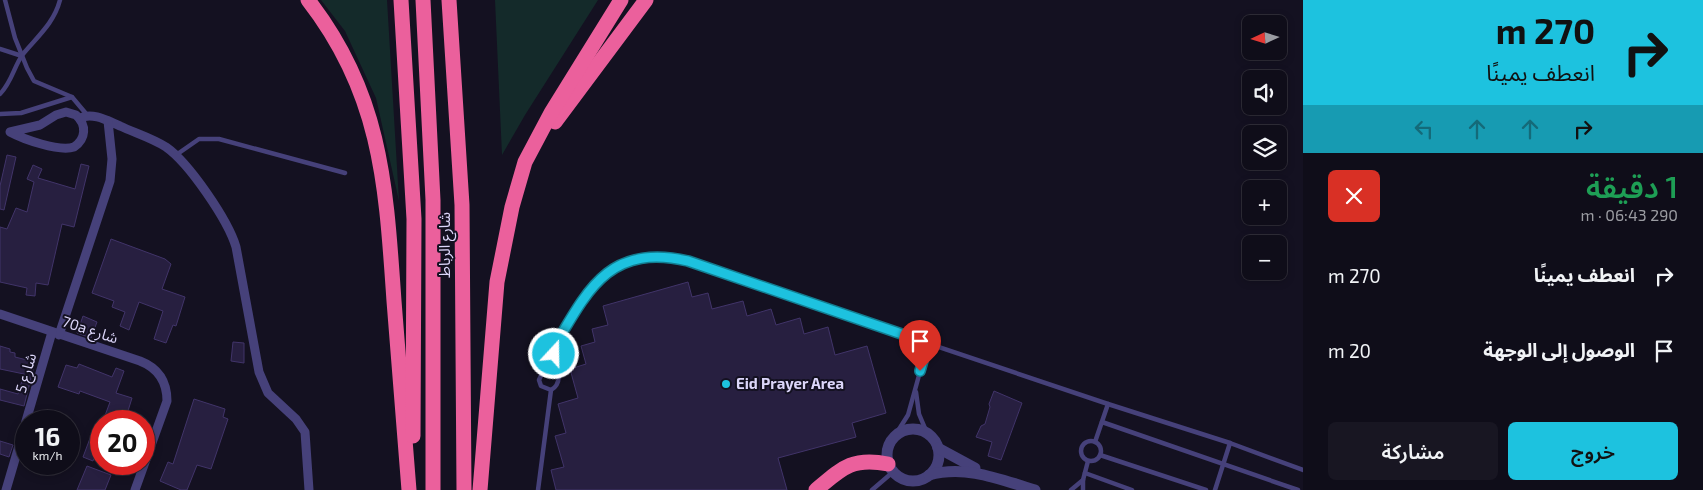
<!DOCTYPE html>
<html lang="ar">
<head>
<meta charset="utf-8">
<style>
  body { margin:0; font-family:"Exo 2","Noto Sans Arabic",sans-serif; background:#181622; color:#f1f3f6; direction:rtl; height:100vh; display:flex; flex-direction:column; font-size:19px; white-space:nowrap }
  * { box-sizing:border-box; margin:0 }
  p { font-size:16px; color:#9b9ca2 }
  .icon { flex:none; width:28px; height:28px; fill:none; stroke:currentColor; stroke-width:2; stroke-linecap:round; stroke-linejoin:round }
  .map { position:relative; flex:1; overflow:hidden; direction:ltr }
  .details { display:flex; flex-direction:column; background:#0f0d19; width:400px }
  .details>* { flex:none }
  .hud { background:#1dc2df; color:#111; overflow:hidden }
  .needle { width:32px; rotate:266deg }
  .controls { position:absolute; left:1242px; top:15px; display:grid; gap:10px }
  .controls a { display:grid; place-items:center; width:45px; height:45px; border-radius:8px; background:#0f0d19; box-shadow:0 2px 8px #0003,0 0 0 1px #2f2d38; font-size:25px }
  .speed { position:absolute; left:15px; top:410px; display:flex; gap:10px; font-size:25px; font-weight:700; text-align:center }
  .speed>* { display:grid; place-content:center; width:65px; height:65px; border-radius:50%; background:#0f0d19; box-shadow:0 2px 8px #0003,0 0 0 1px #2f2d38; line-height:1 }
  .speed small { font-size:12px; font-weight:400 }
  .speed .limit { border:8px solid #d22; background:#fff; color:#111 }
  .pin { position:absolute; display:grid; place-items:center; width:42px; height:42px; color:#fff; margin:-51px -21px; border-radius:50% 50% 50% 0; rotate:-45deg; box-shadow:0 0 5px #0007 }
  .pin .icon { rotate:45deg }
  .me { position:absolute; width:55px; margin:-28px; rotate:21deg; stroke-linejoin:round; filter:drop-shadow(0 0 4px #0008) }
  .turn { display:flex; align-items:center; gap:18px; height:105px; padding:0 25px; font-size:22px }
  .turn .icon { width:65px; height:65px; stroke-width:2.5 }
  .turn b { display:block; font-size:35px; line-height:42px }
  .lanes { display:flex; align-items:center; height:48px; padding:0 25px; background:#0003; justify-content:center; gap:25px; direction:ltr }
  .lanes .off { opacity:.35 }
  .round { display:grid; place-items:center; flex:none; width:52px; height:52px; border-radius:8px; background:#181622 }
  .overview { display:flex; align-items:center; justify-content:space-between; height:85px; padding:0 25px }
  h1 { font-size:30px; font-weight:600; line-height:38px; color:#1e9e55 }
  .cta { display:flex; gap:10px; margin-top:auto; padding:10px 25px }
  .cta a { flex:1; height:58px; border-radius:8px; background:#1dc2df; color:#111; font-size:20px; font-weight:600; line-height:58px; text-align:center }
  .cta a+a { background:#181622; color:#f1f3f6 }
  ul { padding:0; list-style:none }
  li { display:flex; align-items:center; gap:15px; height:75px; padding:0 25px }
  li div { flex:1 }
  li b { display:block; font-size:19px }
  li em { font-style:normal }
  main { display:flex; flex:1; min-height:0 }
  .map>svg:first-child { display:block }
  .green { fill:#142a2a }
  .building { fill:#271f40; stroke:#413469 }
  .lines { fill:none; stroke-linecap:round; stroke-linejoin:round }
  .service { stroke:#46417a; stroke-width:4.5 }
  .minor { stroke:#46417a; stroke-width:9 }
  .tertiary { stroke:#46417a; stroke-width:11 }
  .motorway { stroke:#eb609c; stroke-width:15 }
  .route-casing { stroke:#137e91; stroke-width:12 }
  .route { stroke:#1dc2df; stroke-width:9 }
  .poi-dot { fill:#1dc2df; stroke:#141121; stroke-width:2 }
  .labels { text-anchor:middle; stroke-width:4; stroke-linejoin:round; paint-order:stroke }
  .street-label { font-size:15px; fill:#dcd6fa; stroke:#141121 }
  .poi-label { font-size:15px; font-weight:bold; fill:#dcd6fa; stroke:#141121; text-anchor:start }
</style>
</head>
<body>
<main>
<section class="details">
<div class="hud">
<div class="turn"><svg class="icon" aria-label="right" viewBox="0 0 24 24"><path d="M7 20v-9h11M14 6l5 5-5 5"/></svg><div><b>270 m</b>انعطف يمينًا</div></div>
<div class="lanes"><svg class="icon off" aria-label="left" viewBox="0 0 24 24"><path d="M17 20v-9H6M10 6l-5 5 5 5"/></svg><svg class="icon off" aria-label="ahead" viewBox="0 0 24 24"><path d="M12 20V5M6 11l6-6 6 6"/></svg><svg class="icon off" aria-label="ahead" viewBox="0 0 24 24"><path d="M12 20V5M6 11l6-6 6 6"/></svg><svg class="icon" aria-label="right" viewBox="0 0 24 24"><path d="M7 20v-9h11M14 6l5 5-5 5"/></svg></div>
</div>
<div class="overview"><div><h1>1 دقيقة</h1><p>290 m · 06:43</p></div><a class="round" style="background:#d93025;color:#fff"><svg class="icon" aria-label="close" viewBox="0 0 24 24"><path d="M6 6l12 12M18 6L6 18"/></svg></a></div>
<ul>
<li><svg class="icon" aria-label="right" viewBox="0 0 24 24"><path d="M7 20v-9h11M14 6l5 5-5 5"/></svg><div><b>انعطف يمينًا</b></div><em>270 m</em></li>
<li><svg class="icon" aria-label="arrive" viewBox="0 0 24 24"><path d="M6 21V4h12l-3 4 3 4H6"/></svg><div><b>الوصول إلى الوجهة</b></div><em>20 m</em></li>
</ul>
<div class="cta"><a>خروج</a><a>مشاركة</a></div>
</section>
<div class="map">
<svg width="1303" height="490" viewBox="0 0 1303 490">
  <rect width="100%" height="100%" fill="#141121"/>
  <g class="green">
    <polygon points="321,0 387,0 399,201 376,98 345,31"/>
    <polygon points="495,0 598,0 525,115 502,155"/>
  </g>
  <g class="building">
    <polygon points="7,155 16,157 4,210 0,209 0,186"/>
    <polygon points="81,164 89,166 74,227 62,224 48,285 36,283 35,296 26,295 27,288 0,282 0,227 7,229 16,208 27,212 34,182 27,179 33,165 42,169 38,178 75,189"/>
    <polygon points="111,239 165,259 171,264 162,289 185,297 176,326 173,325 166,343 154,339 163,311 139,302 129,330 120,326 125,312 112,307 114,301 92,293"/>
    <polygon points="688,282 692,297 708,293 712,309 743,301 747,316 771,309 776,325 800,318 804,334 828,327 835,355 867,346 886,413 852,423 856,437 778,458 787,490 556,490 551,470 564,467 555,436 566,433 558,404 578,398 570,369 586,364 581,346 595,342 592,329 608,325 603,306"/>
    <polygon points="83,316 97,322 91,338 77,333"/>
    <polygon points="233,342 244,343 244,363 231,361"/>
    <polygon points="0,346 10,349 10,352 15,353 15,357 35,362 24,406 0,400 0,389 18,394 24,374 0,369"/>
    <polygon points="79,364 112,377 116,368 124,371 116,393 132,398 127,414 144,421 103,421 110,402 80,391 79,394 58,387 66,365 77,368"/>
    <polygon points="994,391 1022,403 1001,460 988,456 992,442 976,437 981,426 985,424 990,407 989,404"/>
    <polygon points="194,399 225,409 223,417 228,419 211,469 197,465 187,490 181,490 160,481 168,462 173,464"/>
    <polygon points="92,433 101,437 93,461 83,457"/>
    <polygon points="0,441 13,445 9,457 0,454"/>
    <polygon points="87,466 111,475 105,490 77,490"/>
  </g>
  <g class="lines">
    <g class="service">
      <polyline points="5,0 15,38 27,68 34,81 72,97 88,116"/>
      <polyline points="0,49 22,56"/>
      <path d="M0 94C12 82 14 66 23 54 38 36 54 23 60 0"/>
      <polyline points="0,114 21,113 72,97"/>
      <polyline points="176,155 199,139 219,139 345,173"/>
      <path d="M554 347C586 293 603 253 674 258L1108 404 1230 443 1303 470"/>
      <polyline points="916,392 919,414 927,433"/>
      <polyline points="1102,422 1298,490"/>
      <polyline points="896,434 908,415 928,343"/>
      <circle cx="1091" cy="451" r="10"/>
      <polyline points="1095,442 1108,404"/>
      <polyline points="1100,455 1206,490"/>
      <polyline points="1085,473 1132,490"/>
      <path d="M538 490 551 390C566 382 555 360 554 347L539 380 541 386 551 390"/>
      <polyline points="872,490 893,472"/>
      <polyline points="1071,490 1083,480"/>
      <polyline points="1083,490 1083,480 1088,461"/>
      <polyline points="1215,490 1230,443"/>
    </g>
    <g class="minor">
      <path d="M66 112 76 115C87 125 86 139 74 147 59 152 23 139 10 132L40 125 56 115Z"/>
      <path d="M80 118C93 112 108 121 120 126 135 133 152 138 166 147 189 163 228 220 236 247L259 372 268 393 296 419 305 432 309 490"/>
      <path d="M0 314 140 361C158 368 167 381 167 401L135 490"/>
      <polyline points="59,335 110,181 112,159 108,121"/>
      <polyline points="26,421 52,332"/>
      <polyline points="6,490 26,422"/>
    </g>
    <g class="tertiary">
      <circle cx="913" cy="455" r="26"/>
      <polyline points="938,448 975,468"/>
      <path d="M929 475C966 465 999 479 1035 490"/>
    </g>
    <g class="motorway">
      <path d="M308 0C382 95 386 186 394 301 399 364 404 427 409 490"/>
      <polyline points="401,0 414,219 413,436"/>
      <polyline points="423,0 433,200 433,490"/>
      <polyline points="449,0 462,205 464,490"/>
      <polyline points="555,122 646,0"/>
      <polyline points="480,490 497,282 512,207 525,162 551,113 621,0"/>
      <path d="M816 490C842 468 852 457 888 464"/>
    </g>
  </g>
  <g class="lines">
    <defs>
      <path id="route" d="M554 354V347C588 289 610 243 688 261L928 343 920 371"/>
    </defs>
    <use href="#route" class="route-casing"/>
    <use href="#route" class="route"/>
  </g>
  <circle class="poi-dot" cx="726" cy="384" r="5"/>
  <g class="labels">
    <g class="street-label">
      <text transform="translate(445 245) rotate(-90)" y="5">شارع الرباط</text>
      <text transform="translate(90 330) rotate(18)" y="5">70a شارع</text>
      <text transform="translate(26 373) rotate(-74)" y="5">شارع 5</text>
    </g>
    <g class="poi-label">
      <text x="736" y="389">Eid Prayer Area</text>
    </g>
  </g>
</svg>
<div class="controls">
<a><svg class="needle" viewBox="-14 -14 28 28"><path d="M0-13l5 13h-10z" fill="#e53935"/><path d="M0 13l5-13h-10z" fill="#9b9ca2"/></svg></a>
<a><svg class="icon" aria-label="sound" viewBox="0 0 24 24"><path d="M4 9h4l5-4v14l-5-4H4zM17 9q2 3 0 6"/></svg></a>
<a><svg class="icon" aria-label="layers" viewBox="0 0 24 24"><path d="M12 4l9 5-9 5-9-5zM3 14l9 5 9-5"/></svg></a>
<a>+</a>
<a>−</a>
</div>
<div class="speed"><div>16<small>km/h</small></div><div class="limit">20</div></div>
<div class="pin" style="left:920px;top:371px;background:#d93025"><svg class="icon" aria-label="arrive" viewBox="0 0 24 24"><path d="M6 21V4h12l-3 4 3 4H6"/></svg></div>
<svg class="me" style="left:554px;top:354px" viewBox="-20 -20 40 40"><circle r="17" fill="#1dc2df" stroke="#fff" stroke-width="3"/><path d="M0-11L8 9 0 5-8 9z" fill="#fff"/></svg>
</div>
</main>
</body>
</html>
